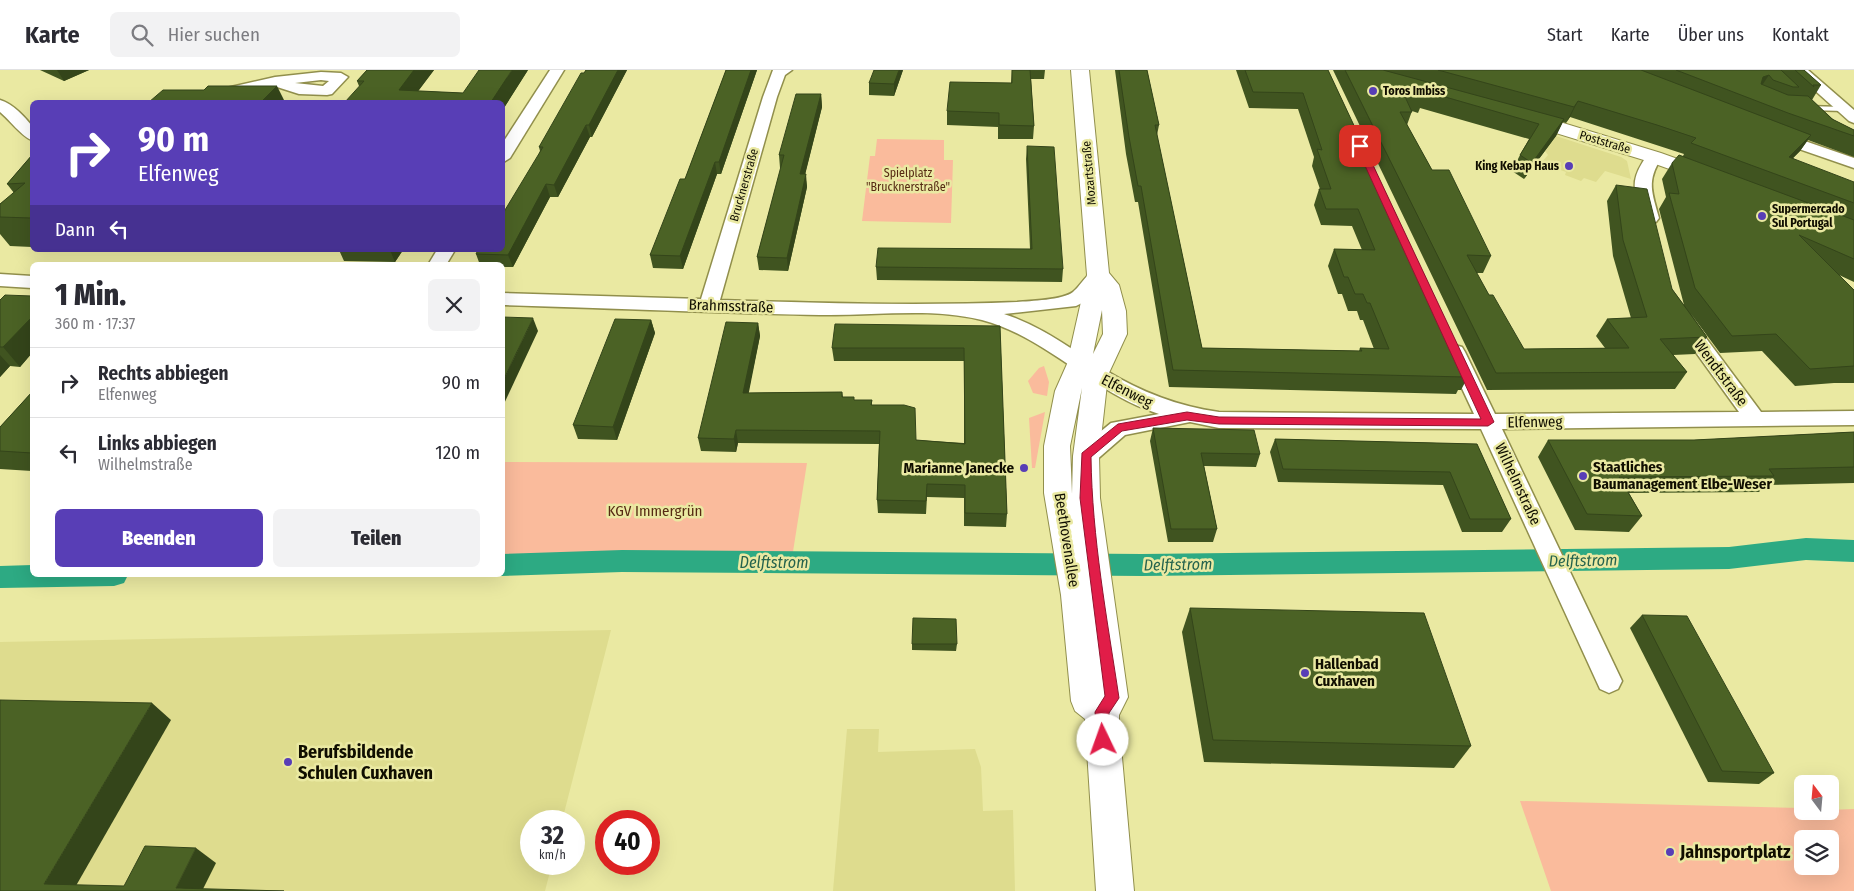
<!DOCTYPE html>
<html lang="de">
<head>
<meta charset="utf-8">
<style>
  body { margin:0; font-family:"Fira Sans Condensed",sans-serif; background:#f2f2f3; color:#2b2b33; height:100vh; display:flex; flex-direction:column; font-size:19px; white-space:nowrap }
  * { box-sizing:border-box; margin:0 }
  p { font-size:16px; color:#7c7c81 }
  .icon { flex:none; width:28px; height:28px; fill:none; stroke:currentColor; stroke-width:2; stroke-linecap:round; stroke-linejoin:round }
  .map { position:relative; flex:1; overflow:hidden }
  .details { position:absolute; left:30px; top:192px; width:475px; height:315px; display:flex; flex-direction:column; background:#fff; border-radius:8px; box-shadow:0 5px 20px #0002 }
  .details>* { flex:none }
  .guide { position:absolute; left:30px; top:30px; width:475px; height:152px; border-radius:8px; box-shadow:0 5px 20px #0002; background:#583eb6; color:#fff; overflow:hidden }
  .needle { width:32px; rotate:344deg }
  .controls { position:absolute; left:1794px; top:705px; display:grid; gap:10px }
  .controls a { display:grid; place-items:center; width:45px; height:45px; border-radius:8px; background:#fff; box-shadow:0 5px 20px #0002; font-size:25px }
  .speed { position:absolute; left:520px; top:740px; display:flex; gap:10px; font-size:25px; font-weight:700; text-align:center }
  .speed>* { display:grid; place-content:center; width:65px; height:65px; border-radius:50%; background:#fff; box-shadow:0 5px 20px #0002; line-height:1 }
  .speed small { font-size:12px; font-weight:400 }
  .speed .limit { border:8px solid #d22; background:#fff; color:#111 }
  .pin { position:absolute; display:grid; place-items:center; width:42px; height:42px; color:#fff; margin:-21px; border-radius:10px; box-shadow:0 2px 8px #0006 }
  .me { position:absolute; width:55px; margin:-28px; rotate:357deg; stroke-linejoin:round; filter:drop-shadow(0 0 4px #0008) }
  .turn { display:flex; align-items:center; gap:18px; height:105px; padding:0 25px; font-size:22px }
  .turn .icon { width:65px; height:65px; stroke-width:2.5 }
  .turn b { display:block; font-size:35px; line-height:42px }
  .then { display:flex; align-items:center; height:48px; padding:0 25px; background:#0003; gap:10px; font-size:19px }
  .round { display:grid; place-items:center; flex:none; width:52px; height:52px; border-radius:8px; background:#f2f2f3 }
  .head { display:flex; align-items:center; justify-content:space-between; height:85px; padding:0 25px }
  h1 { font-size:30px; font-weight:800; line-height:38px }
  .button { display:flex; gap:10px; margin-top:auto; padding:10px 25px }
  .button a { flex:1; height:58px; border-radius:8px; background:#583eb6; color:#fff; font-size:20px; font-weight:800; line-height:58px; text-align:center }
  .button a+a { background:#f2f2f3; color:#2b2b33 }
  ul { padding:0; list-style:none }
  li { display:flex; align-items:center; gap:15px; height:70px; padding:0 25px; border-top:1px solid #e1e1e2 }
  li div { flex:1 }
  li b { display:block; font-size:19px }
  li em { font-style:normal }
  header { display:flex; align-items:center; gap:30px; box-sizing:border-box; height:70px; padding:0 25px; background:#fff; border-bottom:1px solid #e1e1e2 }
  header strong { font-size:24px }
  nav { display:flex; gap:28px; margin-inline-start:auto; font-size:18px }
  .search { width:350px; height:45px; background:#f2f2f3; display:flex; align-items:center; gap:12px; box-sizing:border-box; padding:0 18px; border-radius:8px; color:#7c7c81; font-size:19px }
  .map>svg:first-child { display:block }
  .built { fill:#dedc8e }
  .green { fill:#fabb9c; fill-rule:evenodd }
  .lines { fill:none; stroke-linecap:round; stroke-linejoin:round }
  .canal { fill:#2daa83; fill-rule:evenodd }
  .service-casing { stroke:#918f4c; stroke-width:3 }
  .minor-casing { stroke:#918f4c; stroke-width:3 }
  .tertiary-casing { stroke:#918f4c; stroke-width:2 }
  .service { fill:#fff; fill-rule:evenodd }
  .minor { fill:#fff; fill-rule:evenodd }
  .tertiary { fill:#fff; fill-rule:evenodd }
  .wall { fill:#405420; fill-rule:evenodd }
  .shaded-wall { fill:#34451a }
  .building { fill:#4b6225; stroke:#34451a }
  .route { fill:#e11d48; stroke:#92132f }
  .poi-dot { fill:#583eb6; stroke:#eae9a2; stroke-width:2 }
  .labels { text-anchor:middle; stroke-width:5; stroke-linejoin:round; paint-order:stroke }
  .far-poi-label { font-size:12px; font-weight:bold; fill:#100e00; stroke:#eae9a2; text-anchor:start }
  .far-street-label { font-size:12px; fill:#100e00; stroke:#eae9a2 }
  .far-park-label { font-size:12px; fill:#562a13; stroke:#eae9a2 }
  .street-label { font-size:15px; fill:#100e00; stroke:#eae9a2 }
  .poi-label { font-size:15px; font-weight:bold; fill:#100e00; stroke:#eae9a2; text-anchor:start }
  .park-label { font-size:15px; fill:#562a13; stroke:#eae9a2 }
  .water-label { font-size:16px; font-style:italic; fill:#25634d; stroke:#eae9a2 }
  .near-poi-label { font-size:18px; font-weight:bold; fill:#100e00; stroke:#eae9a2; text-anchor:start }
</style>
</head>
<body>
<header>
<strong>Karte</strong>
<div class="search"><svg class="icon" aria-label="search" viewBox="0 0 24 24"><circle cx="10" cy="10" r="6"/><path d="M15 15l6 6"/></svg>Hier suchen</div>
<nav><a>Start</a><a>Karte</a><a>Über uns</a><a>Kontakt</a></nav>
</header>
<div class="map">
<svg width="1854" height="821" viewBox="0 0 1854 821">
  <rect width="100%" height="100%" fill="#eae9a2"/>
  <g class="built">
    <polygon points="1556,66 1621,87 1627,91 1631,109 1605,101 1596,112 1584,108 1581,111 1565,105 1566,102 1541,93 1548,85 1545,81"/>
    <polygon points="611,560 562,751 531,751 531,794 552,794 545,821 0,821 0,572"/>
    <polygon points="847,659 879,659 878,682 975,679 981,697 983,741 1013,740 1015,821 833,821"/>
  </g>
  <g class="green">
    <polygon points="877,69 944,70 944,90 953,90 951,153 862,151 870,86 875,86"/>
    <polygon points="1044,296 1049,312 1047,326 1033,323 1028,311 1039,298"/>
    <polygon points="1045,342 1035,398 1032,398 1029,348"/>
    <polygon points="503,392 807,393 792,488 503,490"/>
    <path d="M1520 731 1802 738V741L1854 739V821H1551ZM1802 769H1830V796H1802Z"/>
  </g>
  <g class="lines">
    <g class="canal">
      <polygon points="1806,468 1854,470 1854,492 1806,490 1729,499 1142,506 622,502 502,506 498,505 502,505 502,484 622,480 1142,484 1729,477"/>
      <polygon points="32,495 32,505 128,505 124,513 114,516 0,518 0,496"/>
    </g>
    <defs>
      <polygon id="service" points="1805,36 1844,37 1848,39 1844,41 1808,40 1805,40"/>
      <g id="minor">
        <polygon points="550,0 564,0 510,88 502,93 502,74"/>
        <path d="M773 0H792L785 5 777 27 720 230C819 233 918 236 1017 232 1030 231 1063 230 1073 222 1084 213 1088 197 1105 201L1107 205 1086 231 1076 236 1004 244C1042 256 1072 280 1105 300 1141 322 1177 336 1219 342L1474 344 1445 282 1448 277 1455 275 1462 277 1465 282 1495 344 1739 342 1674 252 1677 248 1684 246 1691 248 1761 342 1854 341V355L1502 359 1622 611 1618 619 1609 623 1600 619 1481 359 1219 358 1190 352 1125 365 1094 392 1086 394 1078 392 1075 386 1078 380 1111 353 1159 344C1094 324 1047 267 982 250 931 237 873 246 820 245 714 243 608 238 502 235V223L701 229 763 27Z"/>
        <polygon points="1792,0 1808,0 1854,40 1854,53 1849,51"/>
        <path d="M321 2 341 3 348 7 332 24 327 25 299 24 274 16 201 32H175L178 29 275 7ZM321 10 329 11 323 16 295 13Z"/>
        <path d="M0 30C13 34 24 46 32 56V70C23 68 9 49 0 42Z"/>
        <polygon points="1776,61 1854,88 1854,98 1770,69 1768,66"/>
        <path d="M1654 82 1662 87C1646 111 1652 122 1659 148L1656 152H1644L1641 148C1634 117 1629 111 1648 84Z"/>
        <polygon points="437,180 455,180 446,195 428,195"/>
        <polygon points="0,204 32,206 32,218 0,216"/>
      </g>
      <g id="tertiary">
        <path d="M1071 0H1089L1109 203 1119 215 1126 241 1127 264 1108 305 1099 386 1100 428 1128 627 1119 645V654L1134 821H1096L1085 649 1075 641 1071 631 1061 525 1044 423V376L1055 321 1067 294 1087 205ZM1102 240 1103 264 1093 284ZM1082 318 1073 386 1072 424 1070 376Z"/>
        <polygon points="1524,41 1661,83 1714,102 1717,106 1714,110 1707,112 1700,110 1647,91 1517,51 1515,47 1517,43"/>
      </g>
    </defs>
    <use href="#service" class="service-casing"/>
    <use href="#minor" class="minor-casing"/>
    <use href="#tertiary" class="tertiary-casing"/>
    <use href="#service" class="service"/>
    <use href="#minor" class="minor"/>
    <use href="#tertiary" class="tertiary"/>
  </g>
  <g class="wall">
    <polygon points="40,0 89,0 64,11"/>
    <polygon points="367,0 434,0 418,21 463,23 528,0 502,41 502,32 359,16 357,11"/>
    <polygon points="586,0 627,0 592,67 590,67 558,127 550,127 513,197 502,197 502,195 480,195 476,184 502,180 540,81 539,77"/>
    <polygon points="726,0 757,0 721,104 717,104 683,199 653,198 650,185 685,109"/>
    <polygon points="903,0 894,26 869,25 869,13"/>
    <polygon points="1012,0 1045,0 1044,9 1031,9 1034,56 1033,69 998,69 998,57 947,55 947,41 1011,13"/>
    <polygon points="1115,0 1147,0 1159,55 1157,65 1202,278 1359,281 1360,278 1374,279 1363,250 1360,250 1357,241 1348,241 1342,224 1338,224 1328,196 1334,179 1362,180 1352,156 1321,155 1314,135 1319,119 1320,119 1312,96 1314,87 1298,39 1249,38 1236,0 1328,0 1470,303 1461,320 1458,320 1456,324 1169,317 1138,132 1135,132 1126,84"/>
    <path d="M1333 0H1804L1821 15 1812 30 1834 50 1854 60V87L1808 70 1800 81 1793 88 1854 133V212L1839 205 1854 220V313H1834L1795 316 1762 281 1720 283 1691 244 1707 267 1695 284 1673 285 1687 302 1675 319 1487 320ZM1420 38 1529 69 1520 85 1512 101 1524 109 1556 66 1563 52 1566 53 1570 47 1684 84 1683 86 1672 93 1662 109 1666 127 1659 139 1684 235 1672 219 1616 115 1607 131 1613 186 1631 248 1607 249 1596 266 1605 278 1524 279 1489 225 1476 203H1483L1491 186 1432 100 1407 55 1412 41 1418 43Z"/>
    <polygon points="821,24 822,37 805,104 807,117 788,201 759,200 757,187 781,98 780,98 779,85"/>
    <polygon points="1027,76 1063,199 1062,212 877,210 876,197 1030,179 1026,89"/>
    <polygon points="32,85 32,177 10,176 0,164 0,134 14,123 7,114"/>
    <polygon points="339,180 403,180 395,192 344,191"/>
    <polygon points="32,226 32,283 20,297 10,296 0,307 0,230"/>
    <polygon points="651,250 655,263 617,370 578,369 573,355"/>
    <polygon points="758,253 760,266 748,323 842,322 843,327 854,327 854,330 872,330 872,335 916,370 964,373 964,291 834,291 832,278 1000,256 1007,444 1006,457 964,456 964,428 927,427 926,444 878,443 877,430 879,374 738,373 736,382 701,381 698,368"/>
    <polygon points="32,322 32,401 0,399 0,357"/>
    <polygon points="1153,358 1260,384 1256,397 1204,396 1217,459 1213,472 1168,472 1150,371"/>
    <polygon points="1854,362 1854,413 1765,415 1759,422 1629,423 1642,446 1629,462 1575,460 1538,387 1548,370 1694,370"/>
    <polygon points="1275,369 1477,374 1511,449 1502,462 1462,462 1443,415 1278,412 1270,382"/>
    <polygon points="1190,538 1471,676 1454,698 1204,692 1182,562"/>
    <polygon points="1642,545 1774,703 1759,714 1708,712 1630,558"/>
    <polygon points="912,574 957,574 956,581 912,580"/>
  </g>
  <g class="shaded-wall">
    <polygon points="57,0 89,0 64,11"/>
    <polygon points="414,0 434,0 410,32 399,20"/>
    <polygon points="512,0 528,0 502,41 502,32 491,32"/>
    <polygon points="618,0 627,0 592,67 589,55"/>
    <polygon points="751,0 757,0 721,104 719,92"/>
    <polygon points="899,0 903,0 894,26 894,14"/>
    <polygon points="1769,5 1759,20 1763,7"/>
    <polygon points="277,16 285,32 261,32"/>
    <polygon points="821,24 822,37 802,117 800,104"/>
    <polygon points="1578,31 1570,47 1566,53 1574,37"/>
    <polygon points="1564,49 1556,66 1524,109 1532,93"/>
    <polygon points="586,55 590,67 558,127 554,115"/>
    <polygon points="1811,65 1800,81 1778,103 1789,87"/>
    <polygon points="715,92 717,104 683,199 680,186"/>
    <polygon points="806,104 807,117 788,201 787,188"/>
    <polygon points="546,114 550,127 513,197 508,185"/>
    <polygon points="390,180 403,180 395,192"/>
    <polygon points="32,247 32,283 20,297 3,277"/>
    <polygon points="533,248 538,261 502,338 502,313"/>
    <polygon points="651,250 655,263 617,370 613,357"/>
    <polygon points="758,253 760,266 746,337 743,323"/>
    <polygon points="0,285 10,296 0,307"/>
    <polygon points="736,360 738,373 736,382 734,369"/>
    <polygon points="152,633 171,650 73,821 44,814"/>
    <polygon points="196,778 216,793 202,821 176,818"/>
  </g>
  <g class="building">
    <polygon points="367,0 414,0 399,20 463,23 479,0 512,0 491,32 345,32 364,11 357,11"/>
    <polygon points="586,0 618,0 589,55 586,55 554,115 546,114 508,185 476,184 478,180 502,180 502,145 543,77 539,77 581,3 584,3"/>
    <polygon points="726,0 751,0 719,92 715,92 680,186 650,185 680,109 685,109"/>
    <polygon points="874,0 899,0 894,14 869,13"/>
    <polygon points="1012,0 1030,0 1034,56 999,55 999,43 947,41 950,12 1012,13"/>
    <polygon points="1119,0 1147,0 1159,55 1155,55 1202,278 1362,281 1360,278 1389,279 1370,233 1367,233 1363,224 1355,224 1348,207 1344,207 1334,179 1375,180 1358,139 1326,139 1319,119 1331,119 1317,79 1322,80 1303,23 1253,22 1245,0 1328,0 1470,303 1464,303 1465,307 1173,300 1141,116 1138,116 1129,67"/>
    <polygon points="1345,0 1383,0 1564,49 1532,93 1520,85 1539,54 1421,20 1424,27 1402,20 1412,42 1400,42 1432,100 1449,100 1491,186 1467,185 1489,225 1493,225 1524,279 1629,278 1607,249 1647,247 1623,170 1616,115 1647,119 1672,219 1707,267 1660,269 1687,302 1496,303"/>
    <polygon points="1438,0 1641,0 1811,65 1789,87 1854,112 1854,133 1691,73 1696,68 1657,55 1578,31 1574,37"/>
    <polygon points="1676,0 1781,0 1799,17 1793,17 1773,10 1769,5 1763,7 1761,14 1788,25 1808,26 1832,49 1854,60 1854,66 1788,43"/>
    <polygon points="1795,0 1804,0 1821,15 1813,15 1814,17"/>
    <polygon points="208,16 277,16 261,32 149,32 163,20 204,20"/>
    <polygon points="796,24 821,24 800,104 806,104 787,188 757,187 784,85 779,85"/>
    <polygon points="1027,76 1054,77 1063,199 876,197 878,178 1032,179"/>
    <polygon points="32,85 32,147 31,148 0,147 0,134 25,113 7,114"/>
    <polygon points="1679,85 1854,150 1854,189 1799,165 1854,220 1854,296 1810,299 1776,264 1732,266 1695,218 1669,123 1679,124 1672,93"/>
    <polygon points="5,225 32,226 32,247 3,277 0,277 0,230"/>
    <polygon points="502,247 533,248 502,313"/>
    <polygon points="615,249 651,250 613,357 573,355"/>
    <polygon points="726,252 758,253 743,323 842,322 842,327 854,327 854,330 872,330 871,335 904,335 915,338 916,370 965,374 964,278 832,278 835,254 1000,256 1007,444 965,443 965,415 927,414 926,431 877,430 880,361 736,360 734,369 698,368"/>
    <polygon points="32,322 32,383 0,381 0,357"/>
    <polygon points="1153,358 1254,360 1260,384 1201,383 1217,459 1171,459"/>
    <polygon points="1854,362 1854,397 1769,399 1774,406 1619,407 1642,446 1587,444 1548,370 1694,370"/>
    <polygon points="1275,369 1477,374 1511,449 1470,449 1450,402 1283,399"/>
    <polygon points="1190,538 1424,543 1471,676 1213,670"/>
    <polygon points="1642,545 1687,546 1774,703 1722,701"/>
    <polygon points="913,548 956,549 957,574 912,574"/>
    <polygon points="0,630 152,633 44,814 124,816 145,776 196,778 176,818 284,821 0,821"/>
  </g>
  <path class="route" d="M1360 74 1364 76 1494 352 1488 356 1219 354 1187 350 1122 361 1091 387C1092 468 1107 548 1119 628L1109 643 1110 670 1108 675 1103 677 1098 675 1095 642 1105 626 1080 428 1082 383 1118 354 1187 342 1219 347 1481 349 1356 76Z"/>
  <g class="poi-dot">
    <circle cx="1373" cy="21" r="5"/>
    <circle cx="1569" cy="96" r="5"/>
    <circle cx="1762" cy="146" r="5"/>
    <circle cx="1024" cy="398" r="5"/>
    <circle cx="1583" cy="406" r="5"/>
    <circle cx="1305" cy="603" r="5"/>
    <circle cx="288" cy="692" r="5"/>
    <circle cx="1670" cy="782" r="5"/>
  </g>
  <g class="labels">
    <g class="far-poi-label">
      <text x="1383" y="25">Toros Imbiss</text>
      <text x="1559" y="100" text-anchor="end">King Kebap Haus</text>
      <text x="1772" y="143">Supermercado<tspan x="1772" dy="14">Sul Portugal</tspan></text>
    </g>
    <g class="far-street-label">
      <text transform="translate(1605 72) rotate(17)" y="4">Poststraße</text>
      <text transform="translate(1089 103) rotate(-95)" y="4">Mozartstraße</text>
      <text transform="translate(744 115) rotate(-74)" y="4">Brucknerstraße</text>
    </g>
    <g class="far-park-label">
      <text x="908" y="107">Spielplatz<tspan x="908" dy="14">"Brucknerstraße"</tspan></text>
    </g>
    <g class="street-label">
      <text transform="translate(731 236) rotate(2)" y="5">Brahmsstraße</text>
      <text transform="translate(1721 303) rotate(53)" y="5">Wendtstraße</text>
      <text transform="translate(1127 321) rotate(27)" y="5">Elfenweg</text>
      <text transform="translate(1535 352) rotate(-1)" y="5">Elfenweg</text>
      <text transform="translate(1518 414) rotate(65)" y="5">Wilhelmstraße</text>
      <text transform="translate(1067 470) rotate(81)" y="5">Beethovenallee</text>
    </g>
    <g class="poi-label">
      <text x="1593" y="402">Staatliches<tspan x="1593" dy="17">Baumanagement Elbe-Weser</tspan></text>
      <text x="1014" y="403" text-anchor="end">Marianne Janecke</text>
      <text x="1315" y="599">Hallenbad<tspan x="1315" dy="17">Cuxhaven</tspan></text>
    </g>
    <g class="park-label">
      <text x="655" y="446">KGV Immergrün</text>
    </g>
    <g class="water-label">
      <text transform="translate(1583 490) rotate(-1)" y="6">Delftstrom</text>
      <text x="774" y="498">Delftstrom</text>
      <text transform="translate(1178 494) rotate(-1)" y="6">Delftstrom</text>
    </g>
    <g class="near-poi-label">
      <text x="298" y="688">Berufsbildende<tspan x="298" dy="21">Schulen Cuxhaven</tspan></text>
      <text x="1680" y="788">Jahnsportplatz</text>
    </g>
  </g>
</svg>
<div class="controls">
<a><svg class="needle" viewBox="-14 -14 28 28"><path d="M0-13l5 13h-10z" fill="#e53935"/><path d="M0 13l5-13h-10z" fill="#7c7c81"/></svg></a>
<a><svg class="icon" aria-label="layers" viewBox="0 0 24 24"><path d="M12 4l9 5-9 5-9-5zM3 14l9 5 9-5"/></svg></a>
</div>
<div class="speed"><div>32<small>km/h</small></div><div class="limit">40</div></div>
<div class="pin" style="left:1360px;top:76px;background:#d93025"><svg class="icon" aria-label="arrive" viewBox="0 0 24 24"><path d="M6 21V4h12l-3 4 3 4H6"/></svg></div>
<svg class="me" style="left:1103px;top:670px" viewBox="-20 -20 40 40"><circle r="19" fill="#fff"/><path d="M0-13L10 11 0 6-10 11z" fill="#e11d48"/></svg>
<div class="guide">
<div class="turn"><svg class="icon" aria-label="right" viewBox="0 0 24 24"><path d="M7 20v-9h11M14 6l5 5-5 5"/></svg><div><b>90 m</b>Elfenweg</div></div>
<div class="then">Dann<svg class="icon" aria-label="left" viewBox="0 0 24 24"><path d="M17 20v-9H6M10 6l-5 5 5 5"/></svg></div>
</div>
<section class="details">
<div class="head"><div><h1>1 Min.</h1><p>360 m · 17:37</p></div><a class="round"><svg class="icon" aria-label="close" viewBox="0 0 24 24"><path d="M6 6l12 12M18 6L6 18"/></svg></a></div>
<ul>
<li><svg class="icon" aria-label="right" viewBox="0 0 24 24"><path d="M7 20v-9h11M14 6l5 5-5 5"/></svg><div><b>Rechts abbiegen</b><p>Elfenweg</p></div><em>90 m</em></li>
<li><svg class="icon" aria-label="left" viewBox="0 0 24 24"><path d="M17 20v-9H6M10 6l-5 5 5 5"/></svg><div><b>Links abbiegen</b><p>Wilhelmstraße</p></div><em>120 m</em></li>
</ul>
<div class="button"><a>Beenden</a><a>Teilen</a></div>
</section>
</div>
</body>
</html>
